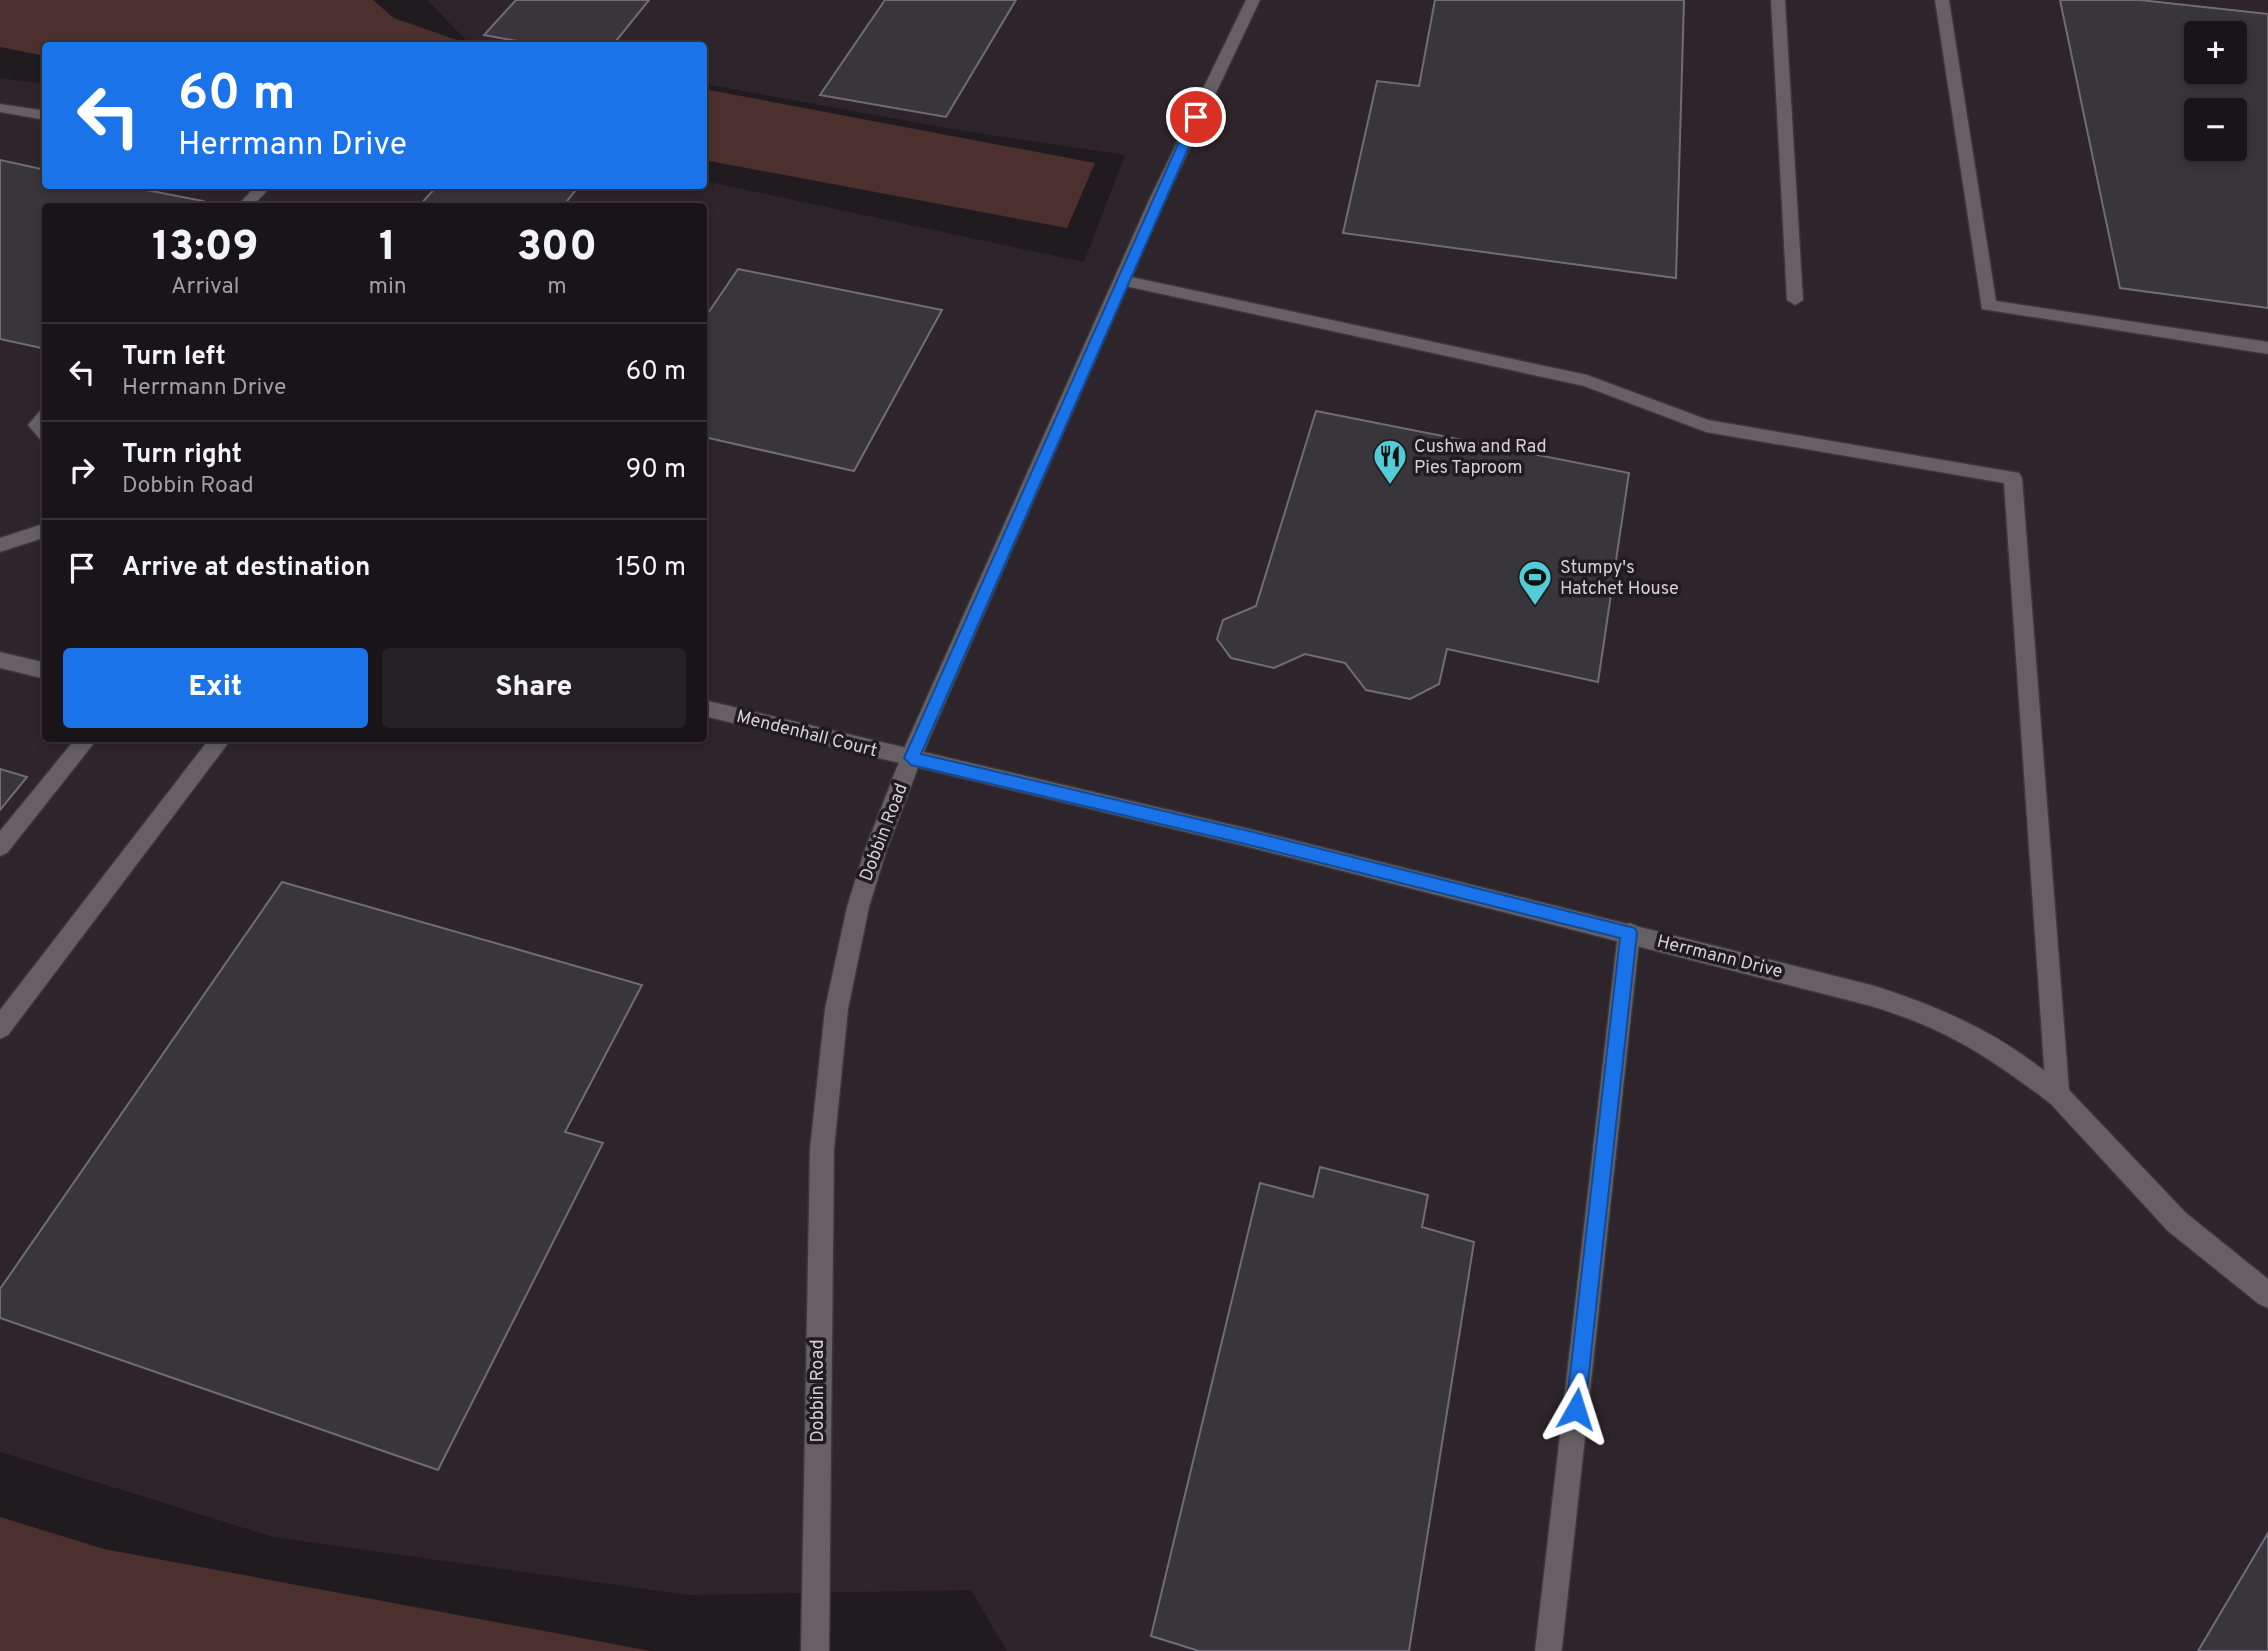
<!DOCTYPE html>
<html lang="en">
<head>
<meta charset="utf-8">
<style>
  body { margin:0; font-family:Overpass,sans-serif; background:#252124; color:#f1f3f6; height:100vh; display:flex; flex-direction:column; font-size:26px; white-space:nowrap }
  * { box-sizing:border-box; margin:0 }
  p { font-size:23px; color:#9f9ea1 }
  .icon { flex:none; width:38px; height:38px; fill:none; stroke:currentColor; stroke-width:2; stroke-linecap:round; stroke-linejoin:round }
  .map { position:relative; flex:1; overflow:hidden }
  .side { position:absolute; left:42px; top:203px; width:665px; height:539px; display:flex; flex-direction:column; background:#181417; border-radius:7px; box-shadow:0 4px 10px #0003,0 0 0 2px #363336 }
  .side>* { flex:none }
  .banner { position:absolute; left:42px; top:42px; width:665px; height:147px; border-radius:7px; box-shadow:0 4px 10px #0003,0 0 0 2px #363336; background:#1a73e8; color:#fff; overflow:hidden }
  .buttons { position:absolute; left:2184px; top:21px; display:grid; gap:14px }
  .buttons a { display:grid; place-items:center; width:63px; height:63px; border-radius:7px; background:#181417; box-shadow:0 4px 10px #0003,0 0 0 2px #363336; font-size:35px }
  .pin { position:absolute; display:grid; place-items:center; width:60px; height:60px; color:#fff; margin:-30px; border:4px solid #fff; border-radius:50%; box-shadow:0 2px 7px #0007 }
  .me { position:absolute; width:77px; margin:-38px; rotate:6deg; stroke-linejoin:round; filter:drop-shadow(0 0 5px #0008) }
  .turn { display:flex; align-items:center; gap:24px; height:147px; padding:0 21px; font-size:32px }
  .turn .icon { width:91px; height:91px; stroke-width:2.5 }
  .turn b { display:block; font-size:49px; line-height:60px }
  .eta { display:flex; justify-content:space-evenly; align-items:center; height:119px; text-align:center }
  .eta b { font-size:42px; font-weight:800; line-height:49px }
  .button { display:flex; gap:14px; margin-top:auto; padding:14px 21px }
  .button a { flex:1; height:80px; border-radius:7px; background:#1a73e8; color:#fff; font-size:28px; font-weight:800; line-height:80px; text-align:center }
  .button a+a { background:#252124; color:#f1f3f6 }
  ul { padding:0; list-style:none }
  li { display:flex; align-items:center; gap:21px; height:98px; padding:0 21px; border-top:2px solid #363336 }
  li div { flex:1 }
  li b { display:block; font-size:26px }
  li em { font-style:normal }
  .map>svg:first-child { display:block }
  .built { fill:#2d252b; fill-rule:evenodd }
  .green { fill:#4b302e }
  .building { fill:#38363b; stroke:#6f6d73; stroke-width:2; fill-rule:evenodd }
  .lines { fill:none; stroke-linecap:round; stroke-linejoin:round }
  .service-casing { stroke:#3a373a; stroke-width:3 }
  .minor-casing { stroke:#3a373a; stroke-width:3 }
  .tertiary-casing { stroke:#3a373a; stroke-width:3 }
  .service { fill:#666065; fill-rule:evenodd }
  .minor { fill:#666065; fill-rule:evenodd }
  .tertiary { fill:#666065; fill-rule:evenodd }
  .route { fill:#1a73e8; stroke:#114b97; stroke-width:2 }
  .labels { text-anchor:middle; stroke-width:7; stroke-linejoin:round; paint-order:stroke }
  .poi-label { font-size:18px; fill:#d4d1d4; stroke:#201b1f; text-anchor:start }
  .street-label { font-size:18px; fill:#d4d1d4; stroke:#201b1f }
</style>
</head>
<body>
<div class="map">
<svg width="2268" height="1651" viewBox="0 0 2268 1651">
  <rect width="100%" height="100%" fill="#201b1f"/>
  <path class="built" d="M427 0H2268V1651H1007L971 1590 688 1595 273 1537 0 1452V78L45 84 46 186H704V181L1084 262 1125 155 958 130 704 84V46H489L467 41ZM2196 33H2235V72H2196ZM2196 110H2235V149H2196ZM46 206H704V738H46Z"/>
  <g class="green">
    <polygon points="0,0 373,0 394,18 471,45 46,46 45,56 0,47"/>
    <polygon points="704,89 1095,163 1067,228 704,160"/>
    <polygon points="0,1517 104,1549 651,1651 0,1651"/>
  </g>
  <g class="building">
    <polygon points="516,0 649,0 612,46 545,46 484,35"/>
    <polygon points="885,0 1016,0 946,117 820,95"/>
    <polygon points="1435,0 1684,0 1676,278 1343,233 1377,81 1419,86"/>
    <path d="M2060 0H2140L2268 14V308L2120 288ZM2196 33H2235V72H2196ZM2196 110H2235V149H2196Z"/>
    <polygon points="0,160 46,170 46,186 126,186 203,201 197,206 46,206 46,349 0,339"/>
    <polygon points="437,186 579,186 563,206 419,206"/>
    <polygon points="738,269 942,310 854,471 704,437 704,319"/>
    <polygon points="1316,411 1629,473 1598,682 1447,649 1439,684 1410,699 1366,690 1345,663 1305,654 1274,668 1231,658 1217,639 1223,620 1256,606"/>
    <polygon points="0,769 27,777 0,810"/>
    <polygon points="282,882 642,985 565,1132 603,1143 438,1470 0,1318 0,1289"/>
    <polygon points="1320,1167 1428,1195 1422,1227 1474,1242 1409,1651 1199,1651 1151,1636 1260,1183 1313,1197"/>
    <polygon points="2268,1533 2268,1651 2198,1651"/>
  </g>
  <g class="lines">
    <defs>
      <g id="service">
        <polygon points="1771,0 1785,0 1803,300 1795,305 1787,300"/>
        <polygon points="1935,0 1949,0 1996,301 2268,342 2268,354 1982,309"/>
        <polygon points="0,104 46,111 46,120 0,112"/>
        <polygon points="256,186 272,186 252,206 237,206"/>
        <polygon points="1122,275 1587,375 1708,420 2019,473 2022,478 2069,1090 2186,1213 2268,1279 2268,1308 2259,1304 2168,1231 2050,1103 2046,1095 2004,483 1706,432 1584,386 1116,284 1114,280 1116,276"/>
        <polygon points="46,409 46,441 40,439 28,425 40,411"/>
        <polygon points="46,523 46,537 0,552 0,538"/>
        <polygon points="0,652 46,663 46,679 0,668"/>
        <polygon points="76,738 98,738 7,853 0,856 0,831"/>
        <polygon points="210,738 232,738 8,1035 0,1039 0,1010"/>
        <polygon points="1629,923 1637,926 1640,933 1562,1648 1561,1651 1535,1651 1618,933 1621,926"/>
      </g>
      <path id="minor" d="M704 700 1249 829 1871 985C1932 1004 1987 1027 2038 1066 2049 1074 2064 1082 2070 1095L2066 1103 2058 1106 2050 1103C1987 1056 1947 1029 1871 1006L1249 847 704 716Z"/>
      <polygon id="tertiary" points="1246,0 1260,0 1166,198 927,744 886,852 869,907 848,1009 834,1149 829,1651 801,1651 810,1149 825,1009 847,907 864,852 906,744 1150,198"/>
    </defs>
    <use href="#service" class="service-casing"/>
    <use href="#minor" class="minor-casing"/>
    <use href="#tertiary" class="tertiary-casing"/>
    <use href="#service" class="service"/>
    <use href="#minor" class="minor"/>
    <use href="#tertiary" class="tertiary"/>
  </g>
  <polygon class="route" points="1196,113 1202,117 921,754 1249,831 1635,928 1637,933 1585,1409 1583,1416 1576,1418 1569,1416 1566,1409 1620,938 1249,845 911,765 904,758 1190,117"/>
  <defs>
    <symbol id="restaurant-pin" viewBox="-11 -11 22 30"><path d="M0 17L-7.5 6A9.5 9.5 0 1 1 7.5 6Z" fill="#52ccd6" stroke="#201b1f"/><path d="M-5-6h1v4h1v-4h1v4h1v-4h1v5L-1.5 .5V6h-2V.5L-5-1ZM5-6V6H3V1.5H1.5Q1.5-4 5-6Z" fill="#111"/></symbol>
    <symbol id="stadium-pin" viewBox="-11 -11 22 30"><path d="M0 17L-7.5 6A9.5 9.5 0 1 1 7.5 6Z" fill="#52ccd6" stroke="#201b1f"/><path d="M0-5a6.5 5 0 1 0 0 10a6.5 5 0 1 0 0-10ZM-3.5-1.8h7v3.6h-7Z" fill="#111"/></symbol>
  </defs>
  <g fill-rule="evenodd">
    <use href="#restaurant-pin" x="1371" y="437" width="38" height="52"/>
    <use href="#stadium-pin" x="1516" y="558" width="38" height="52"/>
  </g>
  <g class="labels">
    <g class="poi-label">
      <text x="1414" y="452">Cushwa and Rad<tspan x="1414" dy="21">Pies Taproom</tspan></text>
      <text x="1560" y="573">Stumpy's<tspan x="1560" dy="21">Hatchet House</tspan></text>
    </g>
    <g class="street-label">
      <text transform="translate(807 733) rotate(14)" y="6">Mendenhall Court</text>
      <text transform="translate(883 832) rotate(-69)" y="6">Dobbin Road</text>
      <text transform="translate(1720 956) rotate(14)" y="6">Herrmann Drive</text>
      <text transform="translate(817 1391) rotate(-90)" y="6">Dobbin Road</text>
    </g>
  </g>
</svg>
<div class="buttons">
<a>+</a>
<a>−</a>
</div>
<div class="pin" style="left:1196px;top:117px;background:#d93025"><svg class="icon" aria-label="arrive" viewBox="0 0 24 24"><path d="M6 21V4h12l-3 4 3 4H6"/></svg></div>
<svg class="me" style="left:1576px;top:1409px" viewBox="-20 -20 40 40"><path d="M0-17L14 15 0 8-14 15z" fill="#1a73e8" stroke="#fff" stroke-width="4"/></svg>
<div class="banner">
<div class="turn"><svg class="icon" aria-label="left" viewBox="0 0 24 24"><path d="M17 20v-9H6M10 6l-5 5 5 5"/></svg><div><b>60 m</b>Herrmann Drive</div></div>
</div>
<section class="side">
<div class="eta">
<div><b>13:09</b><p>Arrival</p></div>
<div><b>1</b><p>min</p></div>
<div><b>300</b><p>m</p></div>
</div>
<ul>
<li><svg class="icon" aria-label="left" viewBox="0 0 24 24"><path d="M17 20v-9H6M10 6l-5 5 5 5"/></svg><div><b>Turn left</b><p>Herrmann Drive</p></div><em>60 m</em></li>
<li><svg class="icon" aria-label="right" viewBox="0 0 24 24"><path d="M7 20v-9h11M14 6l5 5-5 5"/></svg><div><b>Turn right</b><p>Dobbin Road</p></div><em>90 m</em></li>
<li><svg class="icon" aria-label="arrive" viewBox="0 0 24 24"><path d="M6 21V4h12l-3 4 3 4H6"/></svg><div><b>Arrive at destination</b></div><em>150 m</em></li>
</ul>
<div class="button"><a>Exit</a><a>Share</a></div>
</section>
</div>
</body>
</html>
